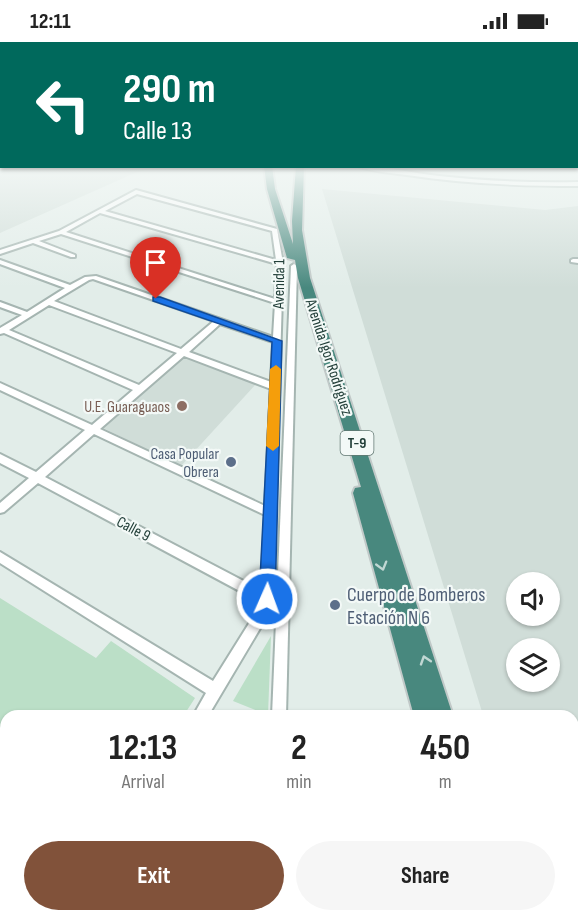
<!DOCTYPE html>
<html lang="en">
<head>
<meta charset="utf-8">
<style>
  body { margin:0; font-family:"Sofia Sans Condensed",sans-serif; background:#f6f6f6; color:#222; height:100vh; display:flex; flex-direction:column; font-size:22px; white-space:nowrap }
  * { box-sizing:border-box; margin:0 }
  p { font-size:20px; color:#767676 }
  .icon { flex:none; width:33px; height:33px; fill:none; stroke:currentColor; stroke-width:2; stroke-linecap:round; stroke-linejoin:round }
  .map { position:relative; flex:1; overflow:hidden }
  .details { position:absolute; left:0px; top:668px; width:579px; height:212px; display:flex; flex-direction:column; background:#fff; border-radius:18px 18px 0 0; box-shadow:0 2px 4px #0004 }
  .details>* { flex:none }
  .top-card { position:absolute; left:0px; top:0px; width:579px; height:126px; box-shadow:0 2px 4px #0004; background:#00695c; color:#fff; overflow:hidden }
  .fabs { position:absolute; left:506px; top:530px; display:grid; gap:12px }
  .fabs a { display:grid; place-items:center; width:54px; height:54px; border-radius:50%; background:#fff; box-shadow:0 2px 4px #0004; font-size:30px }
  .pin { position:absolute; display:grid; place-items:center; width:51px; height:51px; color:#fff; margin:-62px -26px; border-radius:50% 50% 50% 0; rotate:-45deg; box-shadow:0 0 6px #0007 }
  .pin .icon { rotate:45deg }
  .me { position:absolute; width:66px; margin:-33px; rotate:2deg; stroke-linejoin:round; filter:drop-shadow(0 0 4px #0008) }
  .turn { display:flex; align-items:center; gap:21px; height:126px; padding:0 24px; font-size:27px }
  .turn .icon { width:78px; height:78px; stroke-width:2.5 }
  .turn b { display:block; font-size:42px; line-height:51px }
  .eta { display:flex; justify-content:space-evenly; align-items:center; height:102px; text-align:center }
  .eta b { font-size:36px; font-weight:700; line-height:42px }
  .action { display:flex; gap:12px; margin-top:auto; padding:12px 24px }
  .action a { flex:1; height:69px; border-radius:36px; background:#81523a; color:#fff; font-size:24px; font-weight:700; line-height:69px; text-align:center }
  .action a+a { background:#f6f6f6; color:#222 }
  .status { display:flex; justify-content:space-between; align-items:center; height:42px; padding:0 30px; background:#fff; direction:ltr }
  .status svg { height:16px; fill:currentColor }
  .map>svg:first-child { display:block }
  .built { fill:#d0ddd8; fill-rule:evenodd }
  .green { fill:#bbdfc7 }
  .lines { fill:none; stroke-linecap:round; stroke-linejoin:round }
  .minor-casing { stroke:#a5b5b1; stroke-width:4 }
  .trunk-casing { stroke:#c1c9c8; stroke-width:4 }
  .minor { fill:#fff; fill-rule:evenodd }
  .trunk { fill:#48887e; fill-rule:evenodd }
  .oneway { stroke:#c0d7d3 }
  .route { fill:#1a73e8; stroke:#114b97; stroke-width:1.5 }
  .slow { fill:#f59e0b }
  .education-dot { fill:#8d6e63; stroke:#f3f9f7; stroke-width:2 }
  .service-dot { fill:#5c6f8a; stroke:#f3f9f7; stroke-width:2 }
  .labels { text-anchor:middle; stroke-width:4.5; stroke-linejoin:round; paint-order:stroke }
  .shield { fill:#f3f9f7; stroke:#617772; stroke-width:1.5 }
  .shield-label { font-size:15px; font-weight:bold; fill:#223f39 }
  .street-label { font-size:16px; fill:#223f39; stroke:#f3f9f7 }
  .education-label { font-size:16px; fill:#785e54; stroke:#f3f9f7; text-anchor:end }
  .service-label { font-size:16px; fill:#4e5e75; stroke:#f3f9f7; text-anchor:end }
  .near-service-label { font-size:20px; fill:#4e5e75; stroke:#f3f9f7; text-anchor:start }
</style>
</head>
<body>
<div class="status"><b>12:11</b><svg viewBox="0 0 49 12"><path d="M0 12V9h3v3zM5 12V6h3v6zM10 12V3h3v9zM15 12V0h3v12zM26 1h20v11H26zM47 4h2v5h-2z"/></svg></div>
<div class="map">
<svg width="578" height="878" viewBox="0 0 578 878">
  <rect width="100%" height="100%" fill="#e2ede9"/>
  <g class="built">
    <polygon points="0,123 2,124 160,125 137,130 0,191"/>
    <path d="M322 147 545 168 578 164V878H552L551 873H573V674L483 673ZM516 540H549V573H516ZM516 606H549V639H516Z"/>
    <polygon points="185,315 256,342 181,424 103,386"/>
  </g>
  <g class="green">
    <polygon points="0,556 96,616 111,599 195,656 184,673 6,674 6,873 52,873 48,878 0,878"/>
    <polygon points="271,594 268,673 233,659"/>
  </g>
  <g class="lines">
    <defs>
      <g id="minor">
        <path d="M357 124C384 124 412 131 439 134 485 139 532 141 578 140V144C521 144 464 142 407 133 390 131 372 130 357 124Z"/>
        <path d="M136 148 277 187 283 221 273 557 268 573 208 674H193L206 651 0 521V510L213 639 258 567 260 560 38 441 4 470 0 471V461L29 436 0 421V412L36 430 85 388 0 348V341L92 383 133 348 4 291 0 292V286L22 273 0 265V260L27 270 65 246 0 222V218L70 243 85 235 96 234 273 295 275 261 61 192 39 199 75 213V215H71L33 201 0 212V208L59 189ZM137 152 272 189 276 218 105 169ZM100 171 277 222 275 257 66 190ZM93 237 214 279 181 307 54 259 89 238ZM49 263 177 311 139 343 9 288ZM220 282 273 300 271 340 189 310ZM184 314 271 347 265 464 100 387ZM94 392 265 473 261 548 45 435Z"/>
        <polygon points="573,217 578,217 578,221 571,220 571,218"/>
        <polygon points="294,222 297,224 286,674 272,674 291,224"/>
        <polygon points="60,873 80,873 78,878 58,878"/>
        <rect x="263" y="873" width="18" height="5"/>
        <polygon points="357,873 375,873 376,878 358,878"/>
      </g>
      <g id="trunk">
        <polygon points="264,124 272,124 275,147 293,202 292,179 296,124 304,124 302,188 310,236 453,674 414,674 353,451 355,446 361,445 298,236 295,218 287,216 267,147"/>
        <polygon points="473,873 520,873 522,878 474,878"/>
      </g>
    </defs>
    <use href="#minor" class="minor-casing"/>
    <use href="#trunk" class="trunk-casing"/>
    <use href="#minor" class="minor"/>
    <use href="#trunk" class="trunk"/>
  </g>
  <defs><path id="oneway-chevron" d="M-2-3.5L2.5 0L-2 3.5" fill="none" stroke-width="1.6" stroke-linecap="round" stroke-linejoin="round" transform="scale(1.5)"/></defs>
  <g class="oneway">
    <use href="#oneway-chevron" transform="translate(382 524) rotate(74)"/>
    <use href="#oneway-chevron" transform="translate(425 618) rotate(-108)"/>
  </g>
  <linearGradient id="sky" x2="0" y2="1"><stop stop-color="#82b9e0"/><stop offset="0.5" stop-color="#f2f7f5"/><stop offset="1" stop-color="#f2f7f5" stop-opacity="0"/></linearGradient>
  <rect width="578" height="246" fill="url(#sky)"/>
  <polygon class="route" points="153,255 160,255 282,299 275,557 273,562 267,565 261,562 259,557 272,300 153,259"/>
  <polygon class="slow" points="276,323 281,327 279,404 273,409 266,404 270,327"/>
  <circle class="education-dot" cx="182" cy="364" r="6"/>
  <g class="service-dot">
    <circle cx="231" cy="420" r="6"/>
    <circle cx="335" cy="563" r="6"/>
  </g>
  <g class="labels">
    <rect class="shield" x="340.5" y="389" width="33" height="24" rx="4.5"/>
    <g class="shield-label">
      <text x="357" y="406">T-9</text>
    </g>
    <g class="street-label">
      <text transform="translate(278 242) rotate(-89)" y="6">Avenida 1</text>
      <text transform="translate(330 315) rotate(72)" y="6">Avenida Igor Rodríguez</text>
      <text transform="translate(134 486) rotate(28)" y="6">Calle 9</text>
    </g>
    <g class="education-label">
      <text x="170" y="370">U.E. Guaraguaos</text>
    </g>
    <g class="service-label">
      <text x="219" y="417">Casa Popular<tspan x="219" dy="18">Obrera</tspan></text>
    </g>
    <g class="near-service-label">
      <text x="347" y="559">Cuerpo de Bomberos<tspan x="347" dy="23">Estación N 6</tspan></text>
    </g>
  </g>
</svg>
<div class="fabs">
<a><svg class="icon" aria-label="sound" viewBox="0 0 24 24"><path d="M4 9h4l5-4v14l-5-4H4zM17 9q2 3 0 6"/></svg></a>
<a><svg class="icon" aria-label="layers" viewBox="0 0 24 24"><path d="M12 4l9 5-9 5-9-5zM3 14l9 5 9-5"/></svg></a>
</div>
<div class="pin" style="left:156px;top:257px;background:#d93025"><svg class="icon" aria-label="arrive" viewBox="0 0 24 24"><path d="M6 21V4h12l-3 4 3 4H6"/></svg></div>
<svg class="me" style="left:267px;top:557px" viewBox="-20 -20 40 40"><circle r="17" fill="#1a73e8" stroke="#fff" stroke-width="3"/><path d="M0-11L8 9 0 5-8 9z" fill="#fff"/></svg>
<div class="top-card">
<div class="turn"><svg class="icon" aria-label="left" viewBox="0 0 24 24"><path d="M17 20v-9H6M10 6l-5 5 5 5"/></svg><div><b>290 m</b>Calle 13</div></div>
</div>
<section class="details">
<div class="eta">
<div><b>12:13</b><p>Arrival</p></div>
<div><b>2</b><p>min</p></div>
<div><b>450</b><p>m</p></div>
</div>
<div class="action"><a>Exit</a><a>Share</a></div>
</section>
</div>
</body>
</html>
